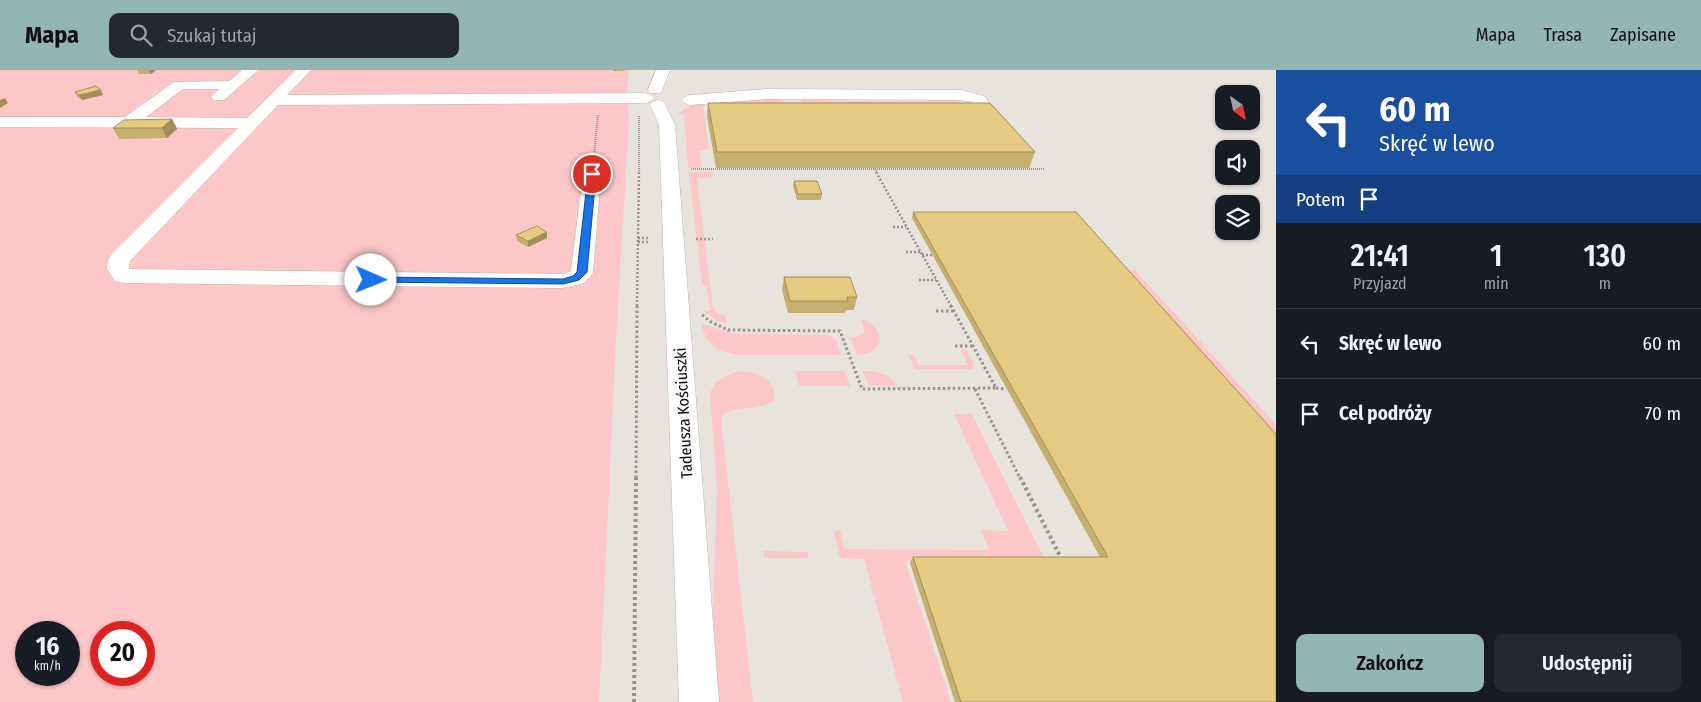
<!DOCTYPE html>
<html lang="pl">
<head>
<meta charset="utf-8">
<style>
  body { margin:0; font-family:"Fira Sans Condensed",sans-serif; background:#242831; color:#f1f3f6; height:100vh; display:flex; flex-direction:column; font-size:19px; white-space:nowrap }
  * { box-sizing:border-box; margin:0 }
  p { font-size:16px; color:#9ea1a6 }
  .icon { flex:none; width:28px; height:28px; fill:none; stroke:currentColor; stroke-width:2; stroke-linecap:round; stroke-linejoin:round }
  .map { position:relative; flex:1; overflow:hidden }
  .sheet { display:flex; flex-direction:column; background:#171b24; width:425px }
  .sheet>* { flex:none }
  .top-card { background:#1a4fa0; color:#fff; overflow:hidden }
  .needle { width:32px; rotate:147deg }
  .tools { position:absolute; left:1215px; top:15px; display:grid; gap:10px }
  .tools a { display:grid; place-items:center; width:45px; height:45px; border-radius:10px; background:#171b24; box-shadow:0 1px 4px #0004; font-size:25px }
  .speed { position:absolute; left:15px; top:551px; display:flex; gap:10px; font-size:25px; font-weight:700; text-align:center }
  .speed>* { display:grid; place-content:center; width:65px; height:65px; border-radius:50%; background:#171b24; box-shadow:0 1px 4px #0004; line-height:1 }
  .speed small { font-size:12px; font-weight:400 }
  .speed .limit { border:8px solid #d22; background:#fff; color:#111 }
  .pin { position:absolute; display:grid; place-items:center; width:42px; height:42px; color:#fff; margin:-21px; border:2px solid #fff; border-radius:50%; box-shadow:0 1px 5px #0007 }
  .me { position:absolute; width:55px; margin:-28px; rotate:91deg; stroke-linejoin:round; filter:drop-shadow(0 0 4px #0008) }
  .turn { display:flex; align-items:center; gap:18px; height:105px; padding:0 20px; font-size:22px }
  .turn .icon { width:65px; height:65px; stroke-width:2.5 }
  .turn b { display:block; font-size:35px; line-height:42px }
  .then { display:flex; align-items:center; height:48px; padding:0 20px; background:#0003; gap:10px; font-size:19px }
  .eta { display:flex; justify-content:space-evenly; align-items:center; height:85px; text-align:center }
  .eta b { font-size:30px; font-weight:600; line-height:35px }
  .cta { display:flex; gap:10px; margin-top:auto; padding:10px 20px }
  .cta a { flex:1; height:58px; border-radius:10px; background:#93b5b3; color:#111; font-size:20px; font-weight:600; line-height:58px; text-align:center }
  .cta a+a { background:#242831; color:#f1f3f6 }
  ul { padding:0; list-style:none }
  li { display:flex; align-items:center; gap:15px; height:70px; padding:0 20px; border-top:1px solid #363941 }
  li div { flex:1 }
  li b { display:block; font-size:19px }
  li em { font-style:normal }
  header { display:flex; align-items:center; gap:30px; box-sizing:border-box; height:70px; padding:0 25px; background:#93b5b3; color:#111 }
  header strong { font-size:24px }
  nav { display:flex; gap:28px; margin-inline-start:auto; font-size:18px }
  .search { width:350px; height:45px; background:#242831; display:flex; align-items:center; gap:12px; box-sizing:border-box; padding:0 18px; border-radius:10px; color:#9ea1a6; font-size:19px }
  main { display:flex; flex:1; min-height:0 }
  .map>svg:first-child { display:block }
  .green { fill:#fcc7c6; fill-rule:evenodd }
  .lines { fill:none; stroke-linecap:round; stroke-linejoin:round }
  .minor-casing { stroke:#beb8b3; stroke-width:1 }
  .path-far3 { stroke:#96928e; stroke-width:2; stroke-dasharray:1 1; stroke-linecap:butt }
  .path-far2 { stroke:#96928e; stroke-width:2.5; stroke-dasharray:2 2; stroke-linecap:butt }
  .path-far1 { stroke:#96928e; stroke-width:3; stroke-dasharray:2.5 2.5; stroke-linecap:butt }
  .path { stroke:#96928e; stroke-width:4; stroke-dasharray:3 3; stroke-linecap:butt }
  .minor { fill:#fff; fill-rule:evenodd }
  .wall { fill:#c5af70 }
  .shaded-wall { fill:#a08e5b }
  .building { fill:#e5cb82; stroke:#a08e5b }
  .route { fill:#1a73e8; stroke:#114b97 }
  .labels { text-anchor:middle; stroke-width:4; stroke-linejoin:round; paint-order:stroke }
  .street-label { font-size:16px; fill:#0e0c0a; stroke:#fff }
</style>
</head>
<body>
<header>
<strong>Mapa</strong>
<div class="search"><svg class="icon" aria-label="search" viewBox="0 0 24 24"><circle cx="10" cy="10" r="6"/><path d="M15 15l6 6"/></svg>Szukaj tutaj</div>
<nav><a>Mapa</a><a>Trasa</a><a>Zapisane</a></nav>
</header>
<main>
<div class="map">
<svg width="1276" height="632" viewBox="0 0 1276 632">
  <rect width="100%" height="100%" fill="#e9e3de"/>
  <g class="green">
    <path d="M0 0H629L627 17 629 55 617 250 599 632H0ZM26 562H69V605H26ZM101 562H144V605H101Z"/>
    <path d="M769 28 781 30 787 34 777 38 775 34H703L709 79 699 81 702 98H688L684 44H680C692 26 748 28 769 28Z"/>
    <polygon points="811,28 834,31 928,31 953,28 962,34 802,34 801,30"/>
    <polygon points="689,102 712,102 714,107 697,108 713,237 716,242 725,246 726,251 724,253 715,250 709,244 705,244 705,241 710,241 707,216 702,215"/>
    <polygon points="1123,200 1135,200 1276,355 1276,374"/>
    <path d="M861 249C872 252 878 258 880 270 877 281 867 284 857 285L851 268 865 264Z"/>
    <path d="M702 254 736 264 826 265 835 268 841 285H738C718 281 705 275 702 254Z"/>
    <polygon points="961,279 966,279 974,295 972,299 915,299 909,285 913,284 919,295 968,295"/>
    <path d="M741 301C760 303 777 308 774 330 758 342 739 334 723 345L721 350 753 632H719L713 540 717 417 710 326C712 310 726 305 741 301Z"/>
    <polygon points="795,301 845,301 850,316 799,316"/>
    <path d="M862 301C877 301 888 303 898 316L869 315Z"/>
    <polygon points="954,344 972,344 1045,490 905,491 951,632 903,632 864,489 840,488 834,462 840,459 844,479 989,480 981,460 1008,461"/>
    <polygon points="763,481 808,482 809,485 807,488 765,488"/>
  </g>
  <g class="lines">
    <defs>
      <g id="minor">
        <polygon points="242,0 258,0 224,30 214,30 211,27 219,19 183,19 146,47 247,48 296,0 311,0 287,25 646,23 651,25 654,28 651,31 646,33 278,35 130,191 129,199 563,204 571,201 583,104 585,100 592,98 599,100 601,104 593,203 584,213 563,218 123,213 115,211 107,199 108,190 111,185 238,58 0,57 0,47 125,47 174,12 230,11"/>
        <polygon points="656,0 670,0 661,23 651,23 648,20"/>
        <polygon points="768,19 961,20 984,26 990,34 988,37 976,37 973,32 961,30 768,29 690,35 685,33 682,30 685,27 690,25"/>
        <polygon points="658,30 664,32 675,55 719,632 679,632 659,55 650,35 652,32"/>
      </g>
    </defs>
    <use href="#minor" class="minor-casing"/>
    <g class="path-far3">
      <polyline points="594,86 598,45"/>
      <polyline points="691,99 1044,99"/>
      <polyline points="875,99 877,103"/>
      <polyline points="639,103 639,45"/>
    </g>
    <g class="path-far2">
      <polyline points="876,102 951,236"/>
      <polyline points="893,157 906,157"/>
      <polyline points="638,168 650,168"/>
      <polyline points="696,169 713,169"/>
      <polyline points="638,172 650,172"/>
      <polyline points="906,182 920,182"/>
      <polyline points="922,185 933,185"/>
      <polyline points="919,210 936,210"/>
      <polyline points="637,236 639,102"/>
    </g>
    <g class="path-far1">
      <polyline points="936,241 953,241"/>
      <polyline points="702,245 711,252 728,260 840,261 862,319 996,318 950,234"/>
      <polyline points="955,276 972,276"/>
      <polyline points="996,318 1006,319"/>
      <polyline points="975,319 1020,408"/>
      <polyline points="636,408 637,234"/>
    </g>
    <g class="path">
      <polyline points="1020,407 1062,490"/>
      <polyline points="634,632 636,407"/>
    </g>
    <use href="#minor" class="minor"/>
  </g>
  <g class="wall">
    <polygon points="137,0 156,0 151,4 139,4"/>
    <rect x="613" y="0" width="11" height="1"/>
    <polygon points="75,22 103,25 82,30 77,27"/>
    <polygon points="708,33 1035,82 1029,98 716,98 707,47"/>
    <polygon points="172,49 177,59 167,68 119,69 113,58"/>
    <polygon points="794,111 822,124 821,130 797,130 793,116"/>
    <polygon points="913,142 1276,632 955,632 910,493 913,487 1100,487 912,148"/>
    <polygon points="547,162 547,168 528,177 517,171 516,165"/>
    <polygon points="784,207 857,227 854,240 846,240 845,243 788,243 782,220"/>
  </g>
  <g class="shaded-wall">
    <polygon points="149,0 156,0 151,4"/>
    <polygon points="101,20 103,25 82,30 79,25"/>
    <polygon points="5,28 8,33 0,38 0,30"/>
    <polygon points="172,49 177,59 167,68 162,58"/>
    <polygon points="547,162 547,168 528,177 528,171"/>
  </g>
  <g class="building">
    <polygon points="96,16 101,20 79,25 75,22"/>
    <polygon points="708,33 990,33 1035,82 717,82"/>
    <polygon points="172,49 162,58 113,58 124,50"/>
    <polygon points="794,111 817,111 822,124 798,124"/>
    <polygon points="913,142 1076,142 1276,364 1276,632 961,632 913,487 1108,487"/>
    <polygon points="537,156 547,162 528,171 516,165"/>
    <polygon points="784,207 850,207 857,227 847,227 848,231 790,231"/>
  </g>
  <polygon class="route" points="592,102 596,104 587,202 579,210 563,214 371,212 366,210 371,207 563,209 573,206 577,202 588,104"/>
  <g class="labels">
    <g class="street-label">
      <text transform="translate(683 343) rotate(-93)" y="6">Tadeusza Kościuszki</text>
    </g>
  </g>
</svg>
<div class="tools">
<a><svg class="needle" viewBox="-14 -14 28 28"><path d="M0-13l5 13h-10z" fill="#e53935"/><path d="M0 13l5-13h-10z" fill="#9ea1a6"/></svg></a>
<a><svg class="icon" aria-label="sound" viewBox="0 0 24 24"><path d="M4 9h4l5-4v14l-5-4H4zM17 9q2 3 0 6"/></svg></a>
<a><svg class="icon" aria-label="layers" viewBox="0 0 24 24"><path d="M12 4l9 5-9 5-9-5zM3 14l9 5 9-5"/></svg></a>
</div>
<div class="speed"><div>16<small>km/h</small></div><div class="limit">20</div></div>
<div class="pin" style="left:592px;top:104px;background:#d93025"><svg class="icon" aria-label="arrive" viewBox="0 0 24 24"><path d="M6 21V4h12l-3 4 3 4H6"/></svg></div>
<svg class="me" style="left:371px;top:210px" viewBox="-20 -20 40 40"><circle r="19" fill="#fff"/><path d="M0-13L10 11 0 6-10 11z" fill="#1a73e8"/></svg>
</div>
<section class="sheet">
<div class="top-card">
<div class="turn"><svg class="icon" aria-label="left" viewBox="0 0 24 24"><path d="M17 20v-9H6M10 6l-5 5 5 5"/></svg><div><b>60 m</b>Skręć w lewo</div></div>
<div class="then">Potem<svg class="icon" aria-label="arrive" viewBox="0 0 24 24"><path d="M6 21V4h12l-3 4 3 4H6"/></svg></div>
</div>
<div class="eta">
<div><b>21:41</b><p>Przyjazd</p></div>
<div><b>1</b><p>min</p></div>
<div><b>130</b><p>m</p></div>
</div>
<ul>
<li><svg class="icon" aria-label="left" viewBox="0 0 24 24"><path d="M17 20v-9H6M10 6l-5 5 5 5"/></svg><div><b>Skręć w lewo</b></div><em>60 m</em></li>
<li><svg class="icon" aria-label="arrive" viewBox="0 0 24 24"><path d="M6 21V4h12l-3 4 3 4H6"/></svg><div><b>Cel podróży</b></div><em>70 m</em></li>
</ul>
<div class="cta"><a>Zakończ</a><a>Udostępnij</a></div>
</section>
</main>
</body>
</html>
